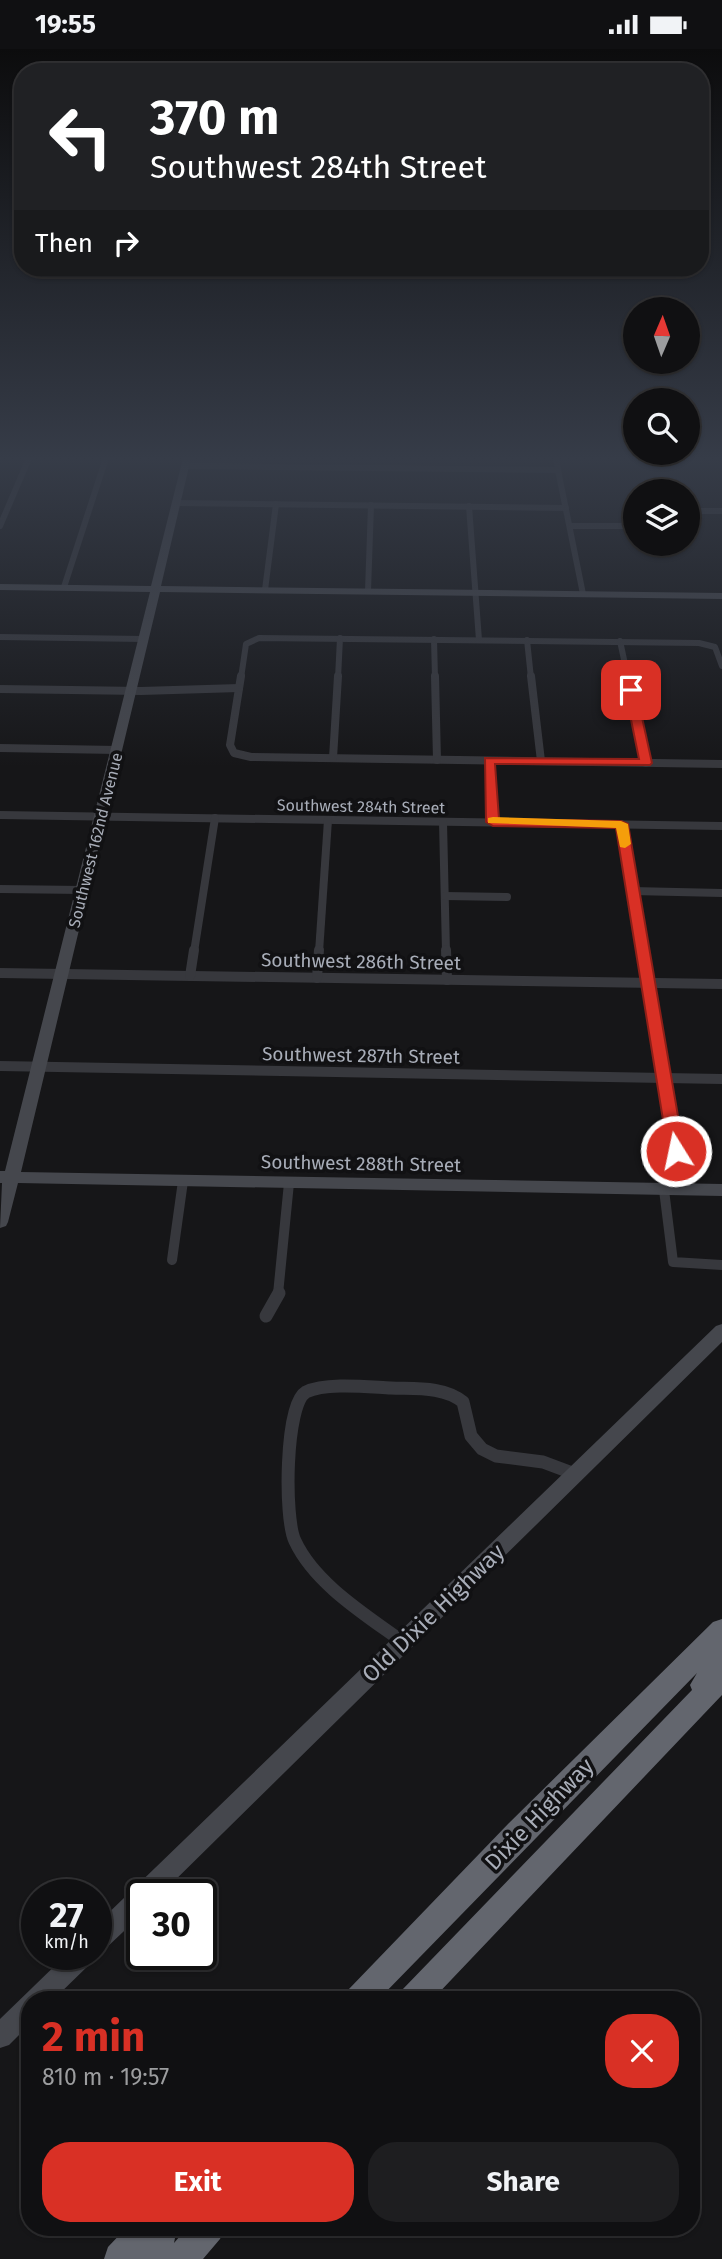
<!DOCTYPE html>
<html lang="en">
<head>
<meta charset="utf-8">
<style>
  body { margin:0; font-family:"Fira Sans",sans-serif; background:#1e1e20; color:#f1f3f6; height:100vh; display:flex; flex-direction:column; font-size:26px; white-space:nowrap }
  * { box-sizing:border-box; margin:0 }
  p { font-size:23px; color:#9c9d9f }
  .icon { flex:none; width:38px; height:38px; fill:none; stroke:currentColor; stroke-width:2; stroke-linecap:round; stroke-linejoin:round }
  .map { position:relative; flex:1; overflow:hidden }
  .side { position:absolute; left:21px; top:1942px; width:679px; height:245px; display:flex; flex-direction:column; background:#101012; border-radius:28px; box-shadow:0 2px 5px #0004,0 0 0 2px #303032 }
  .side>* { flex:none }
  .banner { position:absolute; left:14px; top:14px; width:695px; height:214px; border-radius:28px; box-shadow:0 2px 5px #0004,0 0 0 2px #303032; background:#202124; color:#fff; overflow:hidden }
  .needle { width:46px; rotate:2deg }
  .buttons { position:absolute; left:623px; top:248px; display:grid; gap:14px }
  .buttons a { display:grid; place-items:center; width:77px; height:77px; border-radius:50%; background:#101012; box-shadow:0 2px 5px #0004,0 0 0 2px #303032; font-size:35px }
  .speed { position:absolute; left:21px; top:1830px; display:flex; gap:14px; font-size:35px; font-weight:700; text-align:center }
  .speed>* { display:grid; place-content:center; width:91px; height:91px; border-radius:50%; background:#101012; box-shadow:0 2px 5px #0004,0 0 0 2px #303032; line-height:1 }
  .speed small { font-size:18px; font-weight:400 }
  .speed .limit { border:4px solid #111; border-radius:10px; background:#fff; color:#111 }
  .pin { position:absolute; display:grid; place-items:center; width:60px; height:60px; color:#fff; margin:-30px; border-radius:14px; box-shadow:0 4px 10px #0006 }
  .me { position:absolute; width:77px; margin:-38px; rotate:350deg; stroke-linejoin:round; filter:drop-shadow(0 0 5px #0008) }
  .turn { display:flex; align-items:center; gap:24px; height:147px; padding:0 21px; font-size:32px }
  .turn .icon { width:91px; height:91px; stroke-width:2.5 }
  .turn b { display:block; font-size:49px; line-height:60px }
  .then { display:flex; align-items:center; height:66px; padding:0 21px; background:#0003; gap:14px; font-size:26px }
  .round { display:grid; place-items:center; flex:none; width:74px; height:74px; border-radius:28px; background:#1e1e20 }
  .overview { display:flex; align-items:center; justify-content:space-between; height:119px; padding:0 21px }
  h1 { font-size:42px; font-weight:700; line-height:52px; color:#d93025 }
  .action { display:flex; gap:14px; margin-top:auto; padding:14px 21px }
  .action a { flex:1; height:80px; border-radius:28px; background:#d93025; color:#fff; font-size:28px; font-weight:700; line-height:80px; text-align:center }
  .action a+a { background:#1e1e20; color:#f1f3f6 }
  .status { display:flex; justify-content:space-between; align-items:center; height:49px; padding:0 35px; background:#101012; direction:ltr }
  .status svg { height:19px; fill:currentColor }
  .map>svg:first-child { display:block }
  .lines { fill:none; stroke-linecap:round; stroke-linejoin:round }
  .street-far3 { stroke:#37383d; stroke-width:6 }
  .street-far2 { stroke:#37383d; stroke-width:8 }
  .street-far1 { stroke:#37383d; stroke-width:10 }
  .street { stroke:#37383d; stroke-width:13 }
  .secondary { fill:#45474d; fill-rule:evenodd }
  .highway { fill:#63666e; fill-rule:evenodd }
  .route { fill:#d93025; stroke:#8d1f18; stroke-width:2 }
  .slow { fill:#f59e0b }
  .labels { text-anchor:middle; stroke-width:7; stroke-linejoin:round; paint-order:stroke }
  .far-street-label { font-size:16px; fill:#a8adb8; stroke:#111113 }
  .street-label { font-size:19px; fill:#a8adb8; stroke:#111113 }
  .near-street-label { font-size:23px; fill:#a8adb8; stroke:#111113 }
</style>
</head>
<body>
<div class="status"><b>19:55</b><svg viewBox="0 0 49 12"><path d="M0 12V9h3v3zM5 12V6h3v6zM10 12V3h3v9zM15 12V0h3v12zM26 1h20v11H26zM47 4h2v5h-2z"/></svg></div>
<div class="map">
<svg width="722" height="2210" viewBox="0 0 722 2210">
  <rect width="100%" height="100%" fill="#161618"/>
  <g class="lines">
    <g class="street-far3">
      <polyline points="185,417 558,421 556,409"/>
      <polyline points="558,421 583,545"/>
      <polyline points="176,454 566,459"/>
      <polyline points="469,457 479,591"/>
      <polyline points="688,462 722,462"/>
      <polyline points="0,477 29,409"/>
      <polyline points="571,477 635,477"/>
      <polyline points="64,538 106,409"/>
      <polyline points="265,541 276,455"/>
      <polyline points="368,542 371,456"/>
      <polyline points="0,588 144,590"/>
      <polyline points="434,590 435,629"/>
      <polyline points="527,591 531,629"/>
      <polyline points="620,592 628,629"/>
      <polyline points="241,629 246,595 259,589 699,594 715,598 722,617"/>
      <polyline points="338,629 340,589"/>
    </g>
    <g class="street-far2">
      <polyline points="241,627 230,696 234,704 251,708 722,715"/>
      <polyline points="435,627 437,711"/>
      <polyline points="531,627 541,712"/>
      <polyline points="627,627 646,714"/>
      <polyline points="0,640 141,642 239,639"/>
      <polyline points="0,699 117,701"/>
      <polyline points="333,709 338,627"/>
      <polyline points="489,712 493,773"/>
      <polyline points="0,766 722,777"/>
      <polyline points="443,773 446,903"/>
      <polyline points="621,775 643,903"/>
      <polyline points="0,840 83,841"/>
      <polyline points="632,842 722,844"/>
      <polyline points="445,847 507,848"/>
      <polyline points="194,903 215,769"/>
      <polyline points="319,903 328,771"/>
    </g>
    <g class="street-far1">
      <polyline points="446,901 447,931"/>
      <polyline points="642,901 683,1141"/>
      <polyline points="0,924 722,935"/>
      <polyline points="190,927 194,901"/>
      <polyline points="317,929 319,901"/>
      <polyline points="0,1017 722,1030"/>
      <polyline points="664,1141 673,1213 722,1216"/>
      <polyline points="172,1211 183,1132"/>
      <polyline points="278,1245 289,1134"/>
    </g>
    <g class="street">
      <polyline points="266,1267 279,1244"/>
      <path d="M403 1593C366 1566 315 1535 295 1492 284 1470 285 1355 306 1343 326 1333 369 1338 391 1339 414 1340 444 1337 463 1353L471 1387 482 1400 496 1407 543 1413 575 1425"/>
    </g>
    <g class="secondary">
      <polygon points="183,409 191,409 161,537 722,544 722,550 160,543 21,1123 722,1135 722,1147 18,1134 8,1173 6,1177 0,1179 2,1134 0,1134 0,1122 5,1122 150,543 0,541 0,535 151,537"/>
      <polygon points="722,1275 722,1293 160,1846 142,1846 142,1865 104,1901 96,1905 96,1876 716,1277"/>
      <polygon points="66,1906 95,1906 91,1914 53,1951 30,1951 30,1975 9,1996 0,1999 0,1970"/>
    </g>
    <g class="highway">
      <polygon points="722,1570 722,1646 432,1951 397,1951 402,1941 692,1641 690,1636 697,1624 378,1951 343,1951 348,1941 508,1775 713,1573"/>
      <polygon points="126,2179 177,2179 174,2194 187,2179 225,2179 220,2190 203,2210 104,2210 108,2198"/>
    </g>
  </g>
  <linearGradient id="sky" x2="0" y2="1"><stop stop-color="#0c0c0d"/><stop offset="0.57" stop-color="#363c48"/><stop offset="1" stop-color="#363c48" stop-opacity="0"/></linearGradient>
  <rect width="722" height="718" fill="url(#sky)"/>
  <polygon class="route" points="631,638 636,641 652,714 650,716 495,715 499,770 621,772 628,775 684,1102 676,1108 668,1102 616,779 493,777 486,773 485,709 639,710 625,641"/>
  <polygon class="slow" points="493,768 621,772 628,775 631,795 625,799 620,798 616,779 488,774 488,769"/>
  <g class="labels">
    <g class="far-street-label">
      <text transform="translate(361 757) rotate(1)" y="6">Southwest 284th Street</text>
      <text transform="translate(95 791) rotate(-76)" y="6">Southwest 162nd Avenue</text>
    </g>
    <g class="street-label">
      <text transform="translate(361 912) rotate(1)" y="7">Southwest 286th Street</text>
      <text transform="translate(361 1006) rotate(1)" y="7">Southwest 287th Street</text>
      <text transform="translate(361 1114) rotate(1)" y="7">Southwest 288th Street</text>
    </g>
    <g class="near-street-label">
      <text transform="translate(433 1564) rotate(-44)" y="8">Old Dixie Highway</text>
      <text transform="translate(539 1765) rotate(-46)" y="8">Dixie Highway</text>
    </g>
  </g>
</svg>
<div class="buttons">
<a><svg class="needle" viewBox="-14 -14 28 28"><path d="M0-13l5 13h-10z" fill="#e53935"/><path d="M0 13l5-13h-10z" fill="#9c9d9f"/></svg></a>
<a><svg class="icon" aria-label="search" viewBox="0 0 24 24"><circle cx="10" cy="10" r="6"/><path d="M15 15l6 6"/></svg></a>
<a><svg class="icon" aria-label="layers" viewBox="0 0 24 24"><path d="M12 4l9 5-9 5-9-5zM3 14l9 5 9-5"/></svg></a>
</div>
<div class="speed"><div>27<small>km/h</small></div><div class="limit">30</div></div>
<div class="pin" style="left:631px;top:641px;background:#d93025"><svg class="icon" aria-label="arrive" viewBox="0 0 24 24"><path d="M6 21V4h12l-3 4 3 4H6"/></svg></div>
<svg class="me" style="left:676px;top:1102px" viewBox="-20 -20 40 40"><circle r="17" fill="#d93025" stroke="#fff" stroke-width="3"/><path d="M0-11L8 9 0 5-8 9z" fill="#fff"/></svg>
<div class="banner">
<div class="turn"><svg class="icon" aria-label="left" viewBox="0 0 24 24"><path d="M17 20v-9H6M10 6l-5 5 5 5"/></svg><div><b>370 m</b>Southwest 284th Street</div></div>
<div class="then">Then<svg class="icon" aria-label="right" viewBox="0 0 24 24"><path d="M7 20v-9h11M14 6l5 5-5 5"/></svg></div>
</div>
<section class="side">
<div class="overview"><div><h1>2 min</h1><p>810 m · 19:57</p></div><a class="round" style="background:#d93025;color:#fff"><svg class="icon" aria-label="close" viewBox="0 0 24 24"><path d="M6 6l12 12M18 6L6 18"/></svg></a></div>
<div class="action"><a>Exit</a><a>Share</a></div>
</section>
</div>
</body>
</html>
